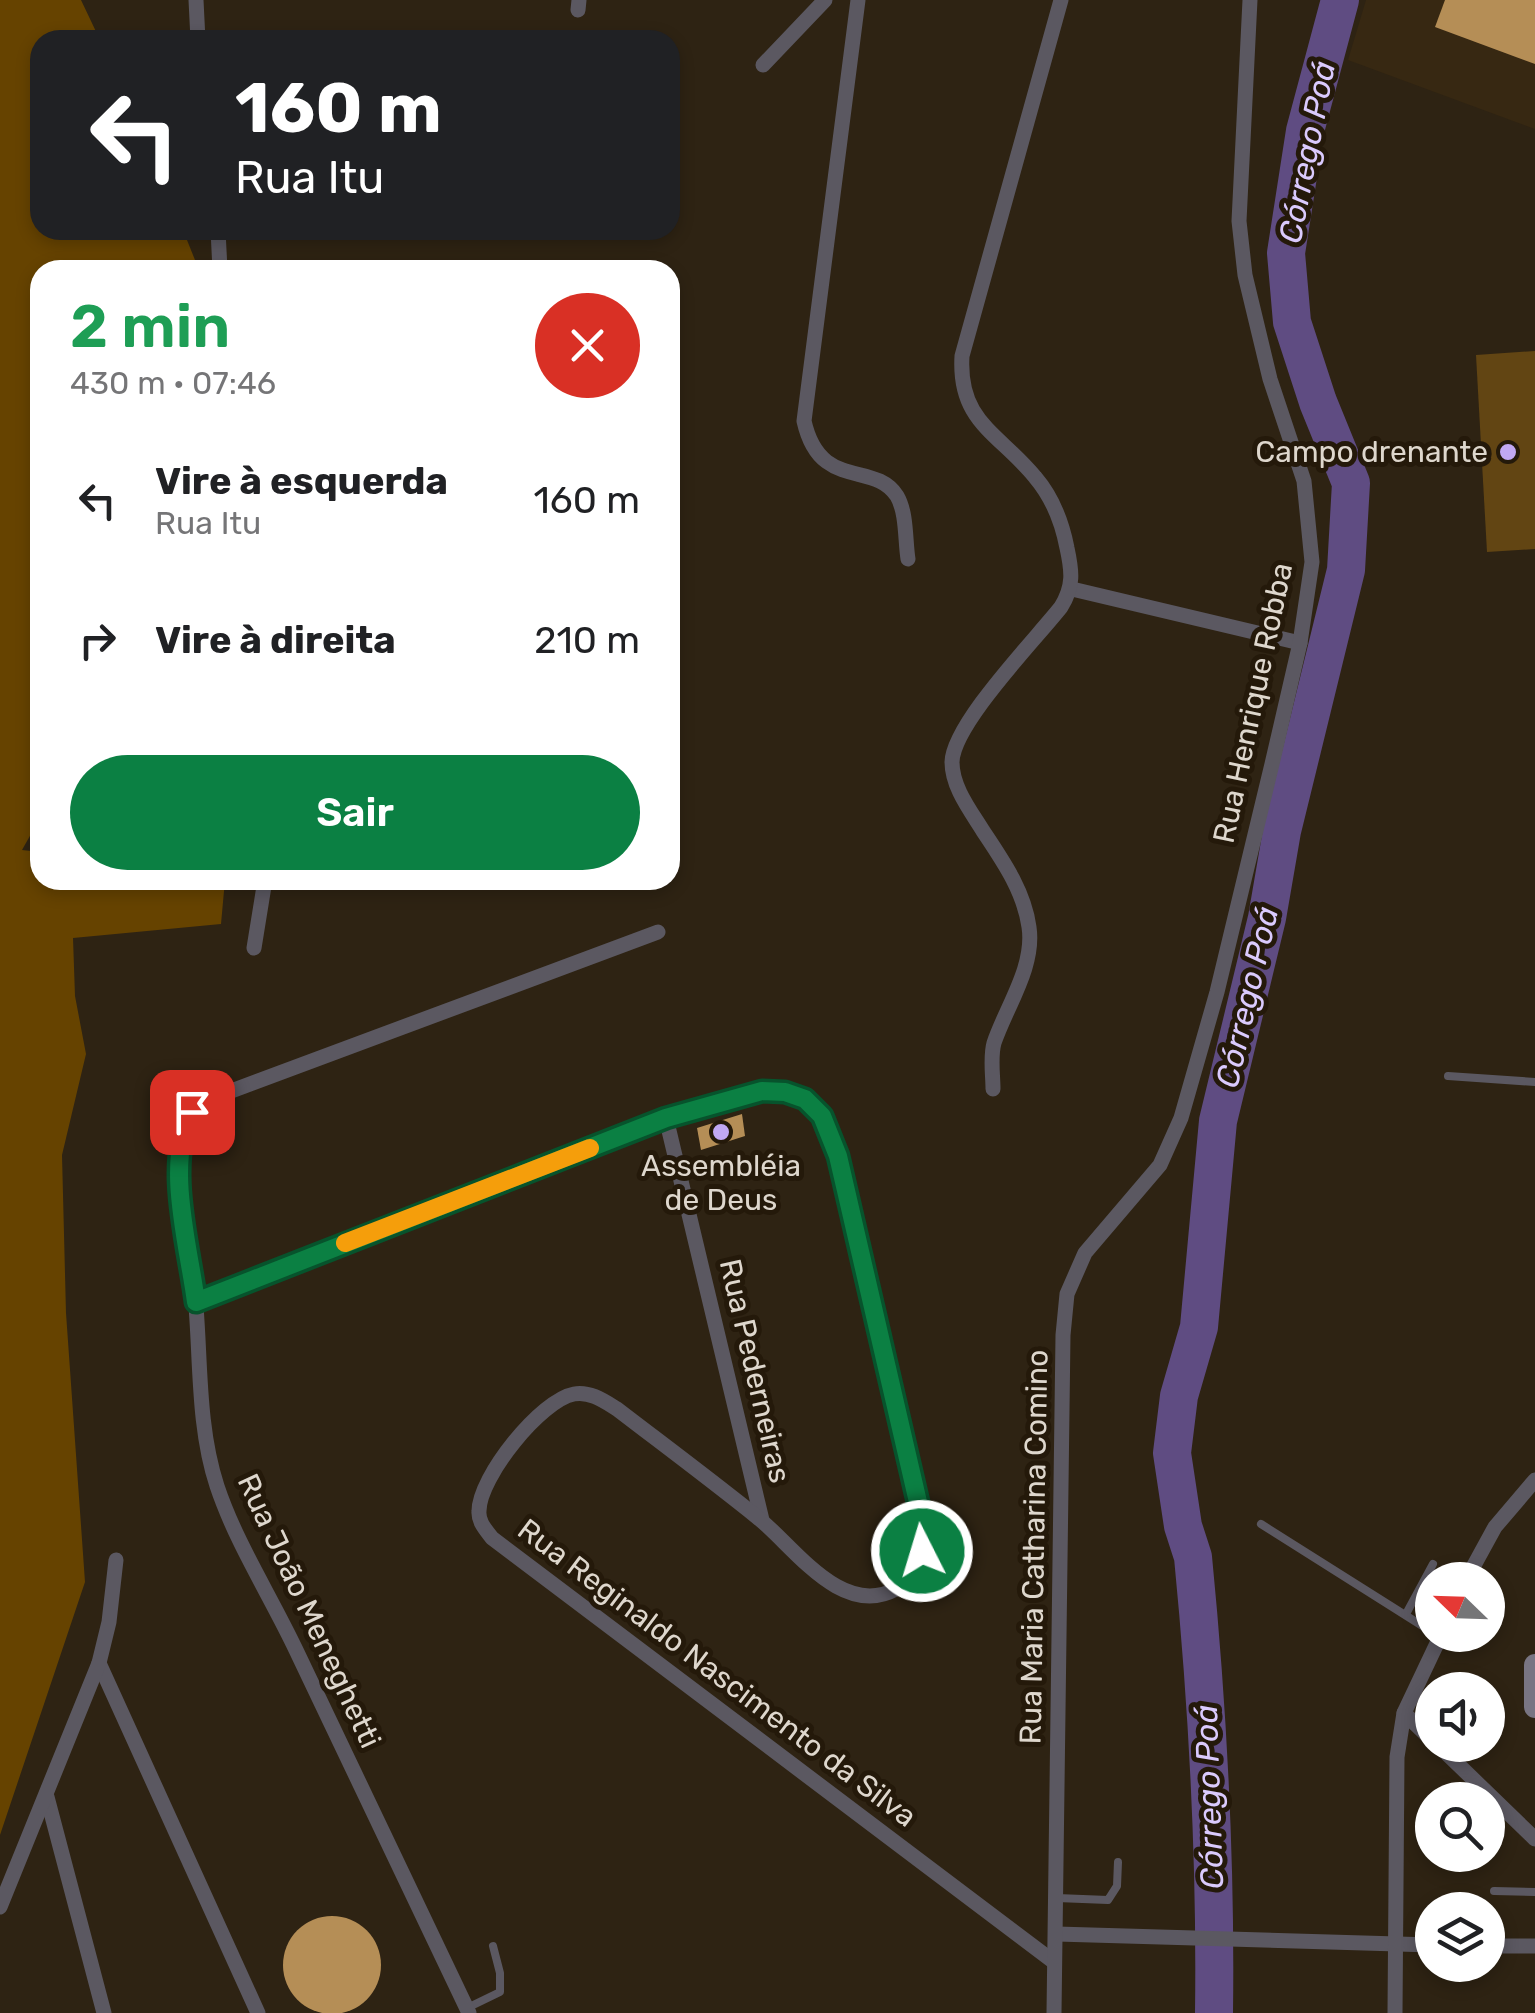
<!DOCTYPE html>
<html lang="pt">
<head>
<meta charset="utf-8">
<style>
  body { margin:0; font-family:Rubik,sans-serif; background:#f2f2f2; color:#202124; height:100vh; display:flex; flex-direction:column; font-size:38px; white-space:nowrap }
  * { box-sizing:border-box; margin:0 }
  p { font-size:32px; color:#757577 }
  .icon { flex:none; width:55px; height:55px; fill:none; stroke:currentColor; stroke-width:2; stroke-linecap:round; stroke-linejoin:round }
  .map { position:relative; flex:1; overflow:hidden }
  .details { position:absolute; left:30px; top:260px; width:650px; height:630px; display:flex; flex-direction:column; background:#fff; border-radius:30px; box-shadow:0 5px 15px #0003 }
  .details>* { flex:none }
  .top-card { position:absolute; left:30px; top:30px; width:650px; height:210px; border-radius:30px; box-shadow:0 5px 15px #0003; background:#202124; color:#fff; overflow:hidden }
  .needle { width:65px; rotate:293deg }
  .buttons { position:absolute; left:1415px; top:1562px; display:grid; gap:20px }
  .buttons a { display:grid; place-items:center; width:90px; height:90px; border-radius:50%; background:#fff; box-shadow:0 5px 15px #0003; font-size:50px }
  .pin { position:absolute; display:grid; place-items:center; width:85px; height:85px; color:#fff; margin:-42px; border-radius:20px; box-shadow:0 5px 15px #0006 }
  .me { position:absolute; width:110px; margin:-55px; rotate:355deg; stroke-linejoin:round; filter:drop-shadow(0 0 8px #0008) }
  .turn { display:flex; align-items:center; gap:35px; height:210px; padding:0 40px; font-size:45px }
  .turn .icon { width:130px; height:130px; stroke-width:2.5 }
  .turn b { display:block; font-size:70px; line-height:85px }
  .round { display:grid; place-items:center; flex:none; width:105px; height:105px; border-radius:52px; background:#f2f2f2 }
  .summary { display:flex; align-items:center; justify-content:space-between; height:170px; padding:0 40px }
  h1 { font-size:60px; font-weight:600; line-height:75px; color:#1e9e55 }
  .button { display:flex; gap:20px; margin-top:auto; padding:20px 40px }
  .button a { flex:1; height:115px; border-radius:60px; background:#0b8043; color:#fff; font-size:40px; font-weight:600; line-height:115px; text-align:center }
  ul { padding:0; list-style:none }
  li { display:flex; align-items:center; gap:30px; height:140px; padding:0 40px }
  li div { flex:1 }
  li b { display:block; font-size:38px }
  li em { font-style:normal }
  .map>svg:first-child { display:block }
  .built { fill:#372812 }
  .green { fill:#624513 }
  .forest { fill:#664300 }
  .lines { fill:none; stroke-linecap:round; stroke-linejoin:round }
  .river { stroke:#5f4c82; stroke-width:38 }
  .building { fill:#b58e56 }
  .lane { stroke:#5b5861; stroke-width:8 }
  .street { stroke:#5b5861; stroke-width:15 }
  .secondary { stroke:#797583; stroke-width:22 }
  .route-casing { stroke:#07532c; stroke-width:25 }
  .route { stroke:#0b8043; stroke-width:18 }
  .slow { stroke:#f59e0b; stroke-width:18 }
  .poi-dot { fill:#c1a8f3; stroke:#24190a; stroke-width:4 }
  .labels { text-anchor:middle; stroke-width:10; stroke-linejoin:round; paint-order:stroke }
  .poi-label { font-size:30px; fill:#ded7cd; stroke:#24190a; text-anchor:end }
  .street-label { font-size:30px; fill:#ded7cd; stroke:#24190a }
  .water-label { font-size:32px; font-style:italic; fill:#dacafd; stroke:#24190a }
</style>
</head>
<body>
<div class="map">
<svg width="1535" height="2013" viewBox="0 0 1535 2013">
  <rect width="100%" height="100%" fill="#2e2313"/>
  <polygon class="built" points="1366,0 1535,0 1535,129 1348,60"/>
  <polygon class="green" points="1535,351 1535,549 1487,552 1476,355"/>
  <polygon class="forest" points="0,0 81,0 100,40 40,40 40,230 183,230 197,265 195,270 40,270 40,818 22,850 40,852 40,880 225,880 221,924 73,938 75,996 86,1054 62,1155 66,1313 85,1582 0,1835"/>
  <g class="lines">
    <path class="river" d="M1214 2013C1216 1860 1208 1710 1193 1557L1183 1526 1172 1453 1179 1396 1199 1327 1218 1121 1267 918 1282 831 1346 570 1351 483 1318 402 1292 322 1286 253 1305 131 1340 0"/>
  </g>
  <g class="building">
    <polygon points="1445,0 1535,0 1535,64 1435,27"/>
    <polygon points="742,1114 745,1136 701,1150 697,1128"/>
    <circle cx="332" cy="1965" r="49"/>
  </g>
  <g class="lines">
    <g class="lane">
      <polyline points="1448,1076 1535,1082"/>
      <polyline points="1261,1524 1432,1632"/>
      <polyline points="1406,1614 1433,1564"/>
      <polyline points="1494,1891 1535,1892"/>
      <polyline points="1057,1898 1108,1900 1117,1886 1118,1862"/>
      <polyline points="467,2008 500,1992 500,1973 493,1946"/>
    </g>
    <g class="street">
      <polyline points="196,0 198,40"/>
      <path d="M858 0 804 421C820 492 874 460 897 496 907 513 905 541 908 559"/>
      <polyline points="578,10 579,0"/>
      <polyline points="763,65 825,0"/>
      <polyline points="218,230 220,270"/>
      <polyline points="1072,589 1300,643"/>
      <polyline points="254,948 265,880"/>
      <path d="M993 1089C993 1075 990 1057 994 1043 1006 1007 1035 967 1029 927 1024 891 1003 861 983 831 970 810 952 787 952 762 953 724 1035 640 1061 607 1074 586 1072 571 1067 548 1062 522 1053 498 1035 477 999 433 958 422 962 356L1061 0"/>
      <polyline points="666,1118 762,1520"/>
      <path d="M197 1301 666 1118 762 1091 785 1092 805 1099 822 1116 837 1156 921 1515C922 1543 925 1573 896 1589 841 1619 793 1545 757 1517 711 1480 664 1445 617 1409 604 1401 590 1391 574 1394 541 1400 479 1477 479 1511 478 1522 486 1530 492 1538L1054 1962"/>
      <polyline points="1466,1580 1495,1527 1535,1480"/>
      <polyline points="99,1663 258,2013"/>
      <polyline points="1404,1713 1432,1740"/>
      <polyline points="1438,1745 1535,1839"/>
      <polyline points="47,1797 104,2013"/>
      <polyline points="0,1907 99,1663 109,1622 116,1560"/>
      <polyline points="1057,1934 1432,1945"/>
      <polyline points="1488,1946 1535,1946"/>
      <path d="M469 2013C411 1892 354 1771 296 1650 270 1595 236 1543 217 1486 195 1419 202 1344 193 1275 188 1238 163 1139 193 1112 201 1104 216 1099 226 1093L658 932"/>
      <polyline points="1054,2013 1063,1335 1067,1294 1085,1253 1160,1165 1181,1118 1217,992 1272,764 1300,643 1312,562 1304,481 1270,379 1245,275 1239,221 1250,0"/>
      <polyline points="1395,2013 1397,1757 1404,1713 1441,1635"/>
    </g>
    <polyline class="secondary" points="1535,1665 1535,1707"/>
  </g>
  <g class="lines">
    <defs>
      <path id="route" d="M192 1112C164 1162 189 1247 196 1302L666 1118 762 1091 785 1092 805 1099 822 1116 838 1156 921 1515 922 1551"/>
    </defs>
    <use href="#route" class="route-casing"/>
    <use href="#route" class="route"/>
    <polyline class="slow" points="345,1243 590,1148"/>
  </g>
  <g class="poi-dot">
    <circle cx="1508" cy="452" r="10"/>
    <circle cx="721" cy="1132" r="10"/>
  </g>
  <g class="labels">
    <g class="poi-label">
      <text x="1488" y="462">Campo drenante</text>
      <text x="721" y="1176" text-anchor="middle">Assembléia<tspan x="721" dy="34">de Deus</tspan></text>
    </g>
    <g class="street-label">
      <text transform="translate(1253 703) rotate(-78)" y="10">Rua Henrique Robba</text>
      <text transform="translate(755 1371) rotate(77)" y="10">Rua Pederneiras</text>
      <text transform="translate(1034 1547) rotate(-89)" y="10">Rua Maria Catharina Comino</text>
      <text transform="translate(309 1611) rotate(65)" y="10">Rua João Meneghetti</text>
      <text transform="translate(717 1673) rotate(37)" y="10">Rua Reginaldo Nascimento da Silva</text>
    </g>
    <g class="water-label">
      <text transform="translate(1307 152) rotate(-79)" y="11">Córrego Poá</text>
      <text transform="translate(1247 997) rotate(-77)" y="11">Córrego Poá</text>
      <text transform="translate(1209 1797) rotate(-92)" y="11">Córrego Poá</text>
    </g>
  </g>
</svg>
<div class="buttons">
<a><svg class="needle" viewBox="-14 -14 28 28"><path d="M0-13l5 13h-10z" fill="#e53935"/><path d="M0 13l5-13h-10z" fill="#757577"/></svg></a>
<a><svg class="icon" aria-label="sound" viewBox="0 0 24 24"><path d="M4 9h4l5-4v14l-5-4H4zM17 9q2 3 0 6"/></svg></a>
<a><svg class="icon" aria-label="search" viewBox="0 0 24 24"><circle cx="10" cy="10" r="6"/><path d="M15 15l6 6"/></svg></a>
<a><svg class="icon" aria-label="layers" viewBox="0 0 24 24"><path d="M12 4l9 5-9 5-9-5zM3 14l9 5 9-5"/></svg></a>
</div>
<div class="pin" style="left:192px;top:1112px;background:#d93025"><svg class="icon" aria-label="arrive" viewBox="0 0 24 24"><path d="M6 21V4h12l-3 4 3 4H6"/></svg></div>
<svg class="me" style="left:922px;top:1551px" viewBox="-20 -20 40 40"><circle r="17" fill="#0b8043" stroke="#fff" stroke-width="3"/><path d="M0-11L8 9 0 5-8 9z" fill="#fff"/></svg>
<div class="top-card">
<div class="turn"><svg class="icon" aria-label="left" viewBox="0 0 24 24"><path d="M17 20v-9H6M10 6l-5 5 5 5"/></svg><div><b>160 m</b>Rua Itu</div></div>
</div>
<section class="details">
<div class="summary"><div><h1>2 min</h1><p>430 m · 07:46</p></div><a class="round" style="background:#d93025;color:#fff"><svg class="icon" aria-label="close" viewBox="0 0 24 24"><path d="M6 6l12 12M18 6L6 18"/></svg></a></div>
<ul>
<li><svg class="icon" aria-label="left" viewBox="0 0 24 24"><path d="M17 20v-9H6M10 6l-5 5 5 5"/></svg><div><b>Vire à esquerda</b><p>Rua Itu</p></div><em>160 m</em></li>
<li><svg class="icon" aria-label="right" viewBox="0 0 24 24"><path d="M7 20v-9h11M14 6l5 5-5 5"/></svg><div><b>Vire à direita</b></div><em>210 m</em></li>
</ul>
<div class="button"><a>Sair</a></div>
</section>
</div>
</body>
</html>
